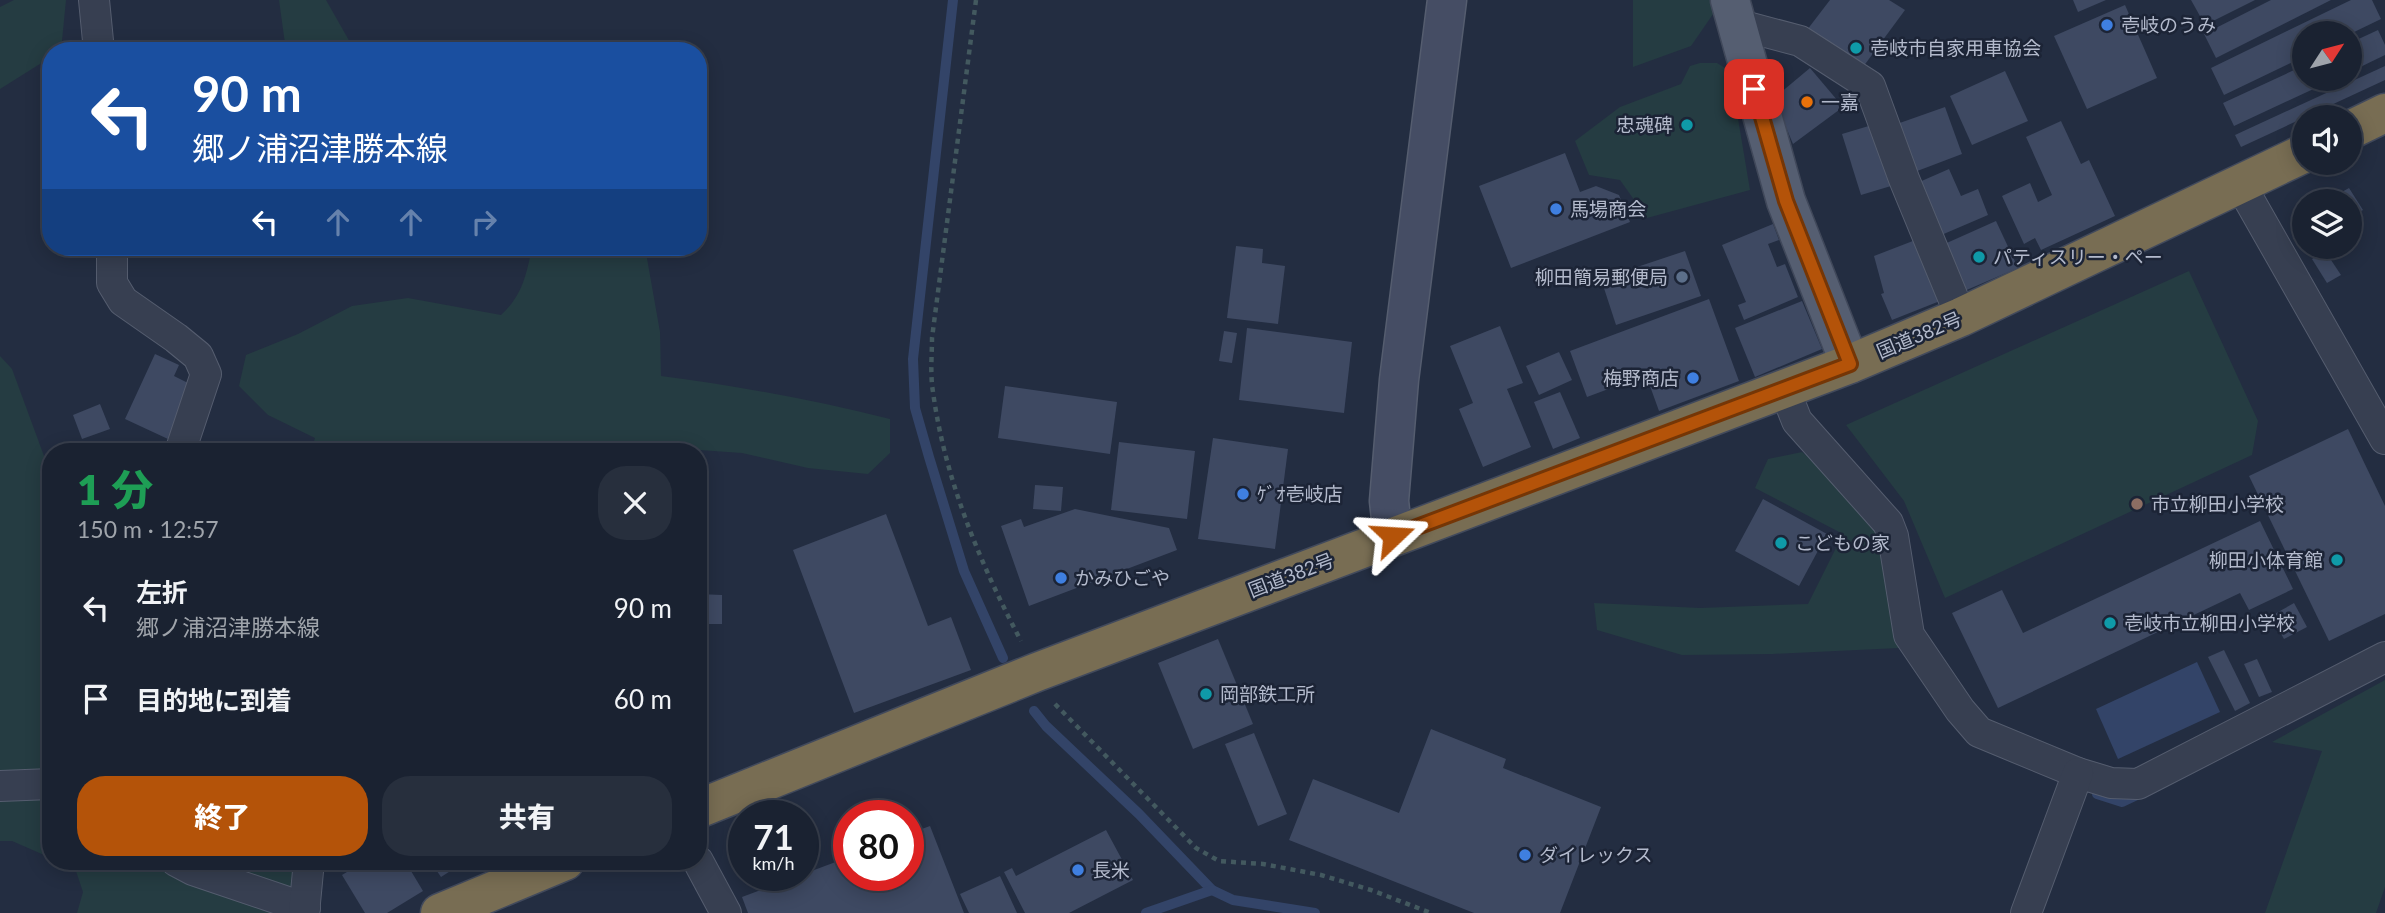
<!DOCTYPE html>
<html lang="ja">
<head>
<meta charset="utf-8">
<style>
  body { margin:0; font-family:Lato,"Noto Sans JP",sans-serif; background:#272f3d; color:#f1f3f6; height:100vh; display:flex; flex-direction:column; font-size:26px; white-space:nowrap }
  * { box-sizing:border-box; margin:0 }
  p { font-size:23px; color:#9fa4ab }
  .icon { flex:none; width:38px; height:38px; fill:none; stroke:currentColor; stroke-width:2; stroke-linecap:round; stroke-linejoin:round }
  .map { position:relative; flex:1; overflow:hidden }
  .panel { position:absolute; left:42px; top:443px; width:665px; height:427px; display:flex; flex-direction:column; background:#1a2231; border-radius:28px; box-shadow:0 4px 18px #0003,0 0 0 2px #383f4d }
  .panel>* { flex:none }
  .top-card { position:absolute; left:42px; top:42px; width:665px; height:214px; border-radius:28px; box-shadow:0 4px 18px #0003,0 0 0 2px #383f4d; background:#1a4fa0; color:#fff; overflow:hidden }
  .needle { width:46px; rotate:54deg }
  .tools { position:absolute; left:2292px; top:21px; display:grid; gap:14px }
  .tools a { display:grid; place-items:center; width:70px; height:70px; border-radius:50%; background:#1a2231; box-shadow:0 4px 18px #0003,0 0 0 2px #383f4d; font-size:35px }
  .speed { position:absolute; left:728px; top:800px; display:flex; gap:14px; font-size:35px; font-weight:700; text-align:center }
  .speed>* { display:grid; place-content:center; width:91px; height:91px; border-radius:50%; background:#1a2231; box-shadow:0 4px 18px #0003,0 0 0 2px #383f4d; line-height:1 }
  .speed small { font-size:18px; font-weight:400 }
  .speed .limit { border:10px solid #d22; background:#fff; color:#111 }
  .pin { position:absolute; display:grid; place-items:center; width:60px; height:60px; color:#fff; margin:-30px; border-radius:14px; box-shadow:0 4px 10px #0006 }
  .me { position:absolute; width:77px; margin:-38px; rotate:70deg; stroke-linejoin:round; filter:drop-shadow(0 0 5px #0008) }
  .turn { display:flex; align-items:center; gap:24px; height:147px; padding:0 35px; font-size:32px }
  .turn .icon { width:91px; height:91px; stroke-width:2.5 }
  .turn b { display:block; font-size:49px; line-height:60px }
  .lanes { display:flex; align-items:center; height:66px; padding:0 35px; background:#0003; justify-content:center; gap:35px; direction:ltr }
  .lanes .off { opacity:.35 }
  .round { display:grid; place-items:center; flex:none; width:74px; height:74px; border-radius:28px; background:#272f3d }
  .head { display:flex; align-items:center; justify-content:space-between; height:119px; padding:0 35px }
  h1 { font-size:42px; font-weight:800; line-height:52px; color:#1e9e55 }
  .action { display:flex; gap:14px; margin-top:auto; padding:14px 35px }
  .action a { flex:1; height:80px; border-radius:28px; background:#b45309; color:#fff; font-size:28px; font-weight:800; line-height:80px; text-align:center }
  .action a+a { background:#272f3d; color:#f1f3f6 }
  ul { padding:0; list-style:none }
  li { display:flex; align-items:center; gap:21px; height:91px; padding:0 35px }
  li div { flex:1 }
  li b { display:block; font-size:26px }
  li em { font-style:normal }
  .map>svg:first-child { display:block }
  .green { fill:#253c42 }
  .water { fill:#334468 }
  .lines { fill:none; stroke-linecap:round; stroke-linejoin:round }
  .stream { stroke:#334468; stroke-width:10 }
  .building { fill:#3e4962 }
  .street-casing { stroke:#555d6f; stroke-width:32 }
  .secondary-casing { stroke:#555d6f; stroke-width:41 }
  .primary-casing { stroke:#40485a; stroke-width:41 }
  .highway-casing { stroke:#424a5c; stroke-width:41 }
  .path { stroke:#43595f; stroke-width:4.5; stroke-dasharray:5 5; stroke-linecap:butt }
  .street { stroke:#373f51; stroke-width:30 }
  .secondary { stroke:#454d64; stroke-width:38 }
  .primary { stroke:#555e71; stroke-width:38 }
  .highway { stroke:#786d53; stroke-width:38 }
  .route-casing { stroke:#753606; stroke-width:18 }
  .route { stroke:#b45309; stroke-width:12 }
  .shop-dot { fill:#3f7fe0; stroke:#1c2436; stroke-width:2.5 }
  .culture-dot { fill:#0f9aa8; stroke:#1c2436; stroke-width:2.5 }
  .food-dot { fill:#e8710a; stroke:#1c2436; stroke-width:2.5 }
  .service-dot { fill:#5c6f8a; stroke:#1c2436; stroke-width:2.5 }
  .education-dot { fill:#8d6e63; stroke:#1c2436; stroke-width:2.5 }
  .labels { text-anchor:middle; stroke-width:5; stroke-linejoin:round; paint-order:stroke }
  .poi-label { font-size:19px; fill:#b3bacc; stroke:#1c2436; text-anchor:start }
  .street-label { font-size:19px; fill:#b3bacc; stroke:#1c2436 }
</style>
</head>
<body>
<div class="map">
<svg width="2385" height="913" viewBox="0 0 2385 913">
  <rect width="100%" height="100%" fill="#232d41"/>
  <g class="green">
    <polygon points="14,0 66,0 61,51 51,51 51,57 0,89 0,7"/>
    <polygon points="326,0 355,51 286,51 279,0"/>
    <polygon points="1633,0 1719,0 1720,4 1691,46 1633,67"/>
    <polygon points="1700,63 1717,63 1730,71 1750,190 1647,218 1620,180 1589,175 1575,141 1620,107 1681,84 1690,66"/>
    <path d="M524 247H645L660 332 661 376C738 386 814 400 890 419V453L868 474 808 468 742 453 685 449 683 452 311 451 315 438 268 415 239 386 246 355 298 334 352 306 408 298 501 315C521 297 526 277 531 252Z"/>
    <polygon points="2189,271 2258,421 2252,455 1945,598 1904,501 1846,425"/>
    <polygon points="0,356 12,369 51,475 51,858 12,841 0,841"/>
    <polygon points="1802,452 1838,483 1877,533 1892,583 1890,618 1899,648 1772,654 1682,655 1597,630 1594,603 1700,608 1808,604 1843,534 1755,488 1768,459"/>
    <polygon points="2385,680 2385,887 2376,913 2265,913 2322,751 2272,742"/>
    <polygon points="58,861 298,861 293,913 77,913 83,892 75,868"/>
  </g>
  <polygon class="water" points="2197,662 2220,712 2118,759 2096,709"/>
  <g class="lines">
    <g class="stream">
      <polyline points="953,0 913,359 915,408 929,457 964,571 1003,658"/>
      <polyline points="1034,711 1046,726 1139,814 1212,890 1233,900 1315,913"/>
      <polyline points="2097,794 2122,802 2141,793"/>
      <polyline points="1146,913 1212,890"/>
    </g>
  </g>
  <g class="building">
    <polygon points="1830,0 1889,0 1905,10 1863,67 1807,30"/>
    <polygon points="2073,0 2106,0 2078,12"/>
    <polygon points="2191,0 2255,0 2205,25"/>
    <polygon points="2271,0 2331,0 2216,58 2204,34"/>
    <polygon points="2351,0 2372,0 2381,19 2350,34 2305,33 2305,56 2224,95 2211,68"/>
    <polygon points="2125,5 2157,78 2087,109 2054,36"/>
    <polygon points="2378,30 2385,45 2385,55 2350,72 2350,43"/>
    <polygon points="2305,65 2305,79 2335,79 2234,126 2223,103"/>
    <polygon points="2385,66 2385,80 2241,147 2235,135"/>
    <polygon points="1810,68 1843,107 1793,144 1774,98"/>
    <polygon points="2005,71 2028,121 1972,145 1950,96"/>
    <polygon points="1945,107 1962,154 1912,173 1894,125"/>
    <polygon points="2061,121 2081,164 2089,160 2115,216 2041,250 2035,238 2024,244 2002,196 2030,183 2038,202 2052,195 2026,137"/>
    <polygon points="1872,125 1891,186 1861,195 1842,134"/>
    <polygon points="1565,153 1580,192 1596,186 1619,195 1630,222 1511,268 1479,186"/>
    <polygon points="1949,169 1961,196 1978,189 1988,215 1939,236 1917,183"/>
    <polygon points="2349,188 2363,210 2350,218 2350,201 2333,201 2331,198"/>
    <polygon points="1996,221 2018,268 1962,292 1940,246"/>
    <polygon points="1773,224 1779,240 1768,244 1777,267 1785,264 1798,297 1744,320 1738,305 1746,302 1722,245"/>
    <polygon points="1918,239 1945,299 1892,320 1881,294 1884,293 1874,256"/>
    <polygon points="1236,246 1263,249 1262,263 1285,266 1278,324 1227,318"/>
    <polygon points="1685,251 1701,296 1616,325 1601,279"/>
    <polygon points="2325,251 2341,275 2327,283 2312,259"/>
    <polygon points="1709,299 1739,381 1659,411 1646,375 1587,397 1570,351"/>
    <polygon points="1802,301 1822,349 1755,377 1735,328"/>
    <polygon points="1500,326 1523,383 1507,389 1531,447 1483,467 1459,409 1473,403 1450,346"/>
    <polygon points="1247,328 1352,342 1344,413 1239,400"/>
    <polygon points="1224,331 1237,333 1232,363 1219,361"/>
    <polygon points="1559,352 1572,380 1539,395 1526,366"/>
    <polygon points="155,354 179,365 174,376 192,385 168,439 125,419"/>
    <polygon points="1005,386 1117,402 1110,454 998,438"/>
    <polygon points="1560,392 1580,438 1553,449 1534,402"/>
    <polygon points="100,404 110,429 82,439 73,415"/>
    <polygon points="2348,429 2385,506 2385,614 2329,641 2249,476"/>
    <polygon points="1213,438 1288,449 1275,549 1198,539"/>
    <polygon points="1119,442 1195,451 1187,519 1111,510"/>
    <polygon points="1035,485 1063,487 1061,511 1033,509"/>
    <polygon points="1763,499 1827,534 1799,586 1735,551"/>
    <polygon points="1075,509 1169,528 1177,550 1029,606 1001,526 1021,519 1024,527"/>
    <polygon points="886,514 928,626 951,617 971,670 854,713 793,550"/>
    <polygon points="2260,521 2293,589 2249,610 2240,593 1998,708 1952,613 2002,590 2023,633"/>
    <polygon points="698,594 722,595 722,624 698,624"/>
    <polygon points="2294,603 2307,627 2284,639 2271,616"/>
    <polygon points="1218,639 1253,724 1193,749 1158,663"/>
    <polygon points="2224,650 2250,703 2235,711 2208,657"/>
    <polygon points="2257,659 2272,692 2259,697 2244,664"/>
    <polygon points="1431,729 1506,759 1503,768 1601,807 1560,913 1474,913 1289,840 1313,779 1399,813"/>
    <polygon points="1254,733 1287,814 1258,826 1225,744"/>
    <polygon points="698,744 708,766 698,771"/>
    <polygon points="930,826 964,913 748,913 742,897 849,857 849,875 908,875 908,834"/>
    <polygon points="1106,830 1133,880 1069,913 1025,913 1004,872 1012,868 1016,876"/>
    <polygon points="365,861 405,861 423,891 387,913 365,913 342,875"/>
    <polygon points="430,861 466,861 441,877"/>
    <polygon points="1000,876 1017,913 969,913 960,894"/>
  </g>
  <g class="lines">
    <defs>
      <g id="street">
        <polyline points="94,0 99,51"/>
        <polyline points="1736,24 1800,41 1870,86 1904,179 1961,317"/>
        <polyline points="2240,184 2385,439"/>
        <polyline points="112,247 112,283 123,301 176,338 198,356 206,374 180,452"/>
        <polyline points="1784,388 1797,421 1888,523 1893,536 1909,635 1960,710 1979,732 2078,773 2111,783 2138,784 2385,657"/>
        <polyline points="0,786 51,784"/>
        <polyline points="176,861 193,870 305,908"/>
        <polyline points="698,861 726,913"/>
        <polyline points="304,913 309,861"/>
        <polyline points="2026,913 2078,773"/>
      </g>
      <polyline id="secondary" points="1393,536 1389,501 1399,380 1447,0"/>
      <polyline id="primary" points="1730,0 1786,201 1850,364"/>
      <g id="highway">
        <polyline points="2350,130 2385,113"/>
        <polyline points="698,809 1037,672 1850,364 1961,317 2305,153"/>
        <polyline points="440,913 565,861"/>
      </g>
    </defs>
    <use href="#street" class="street-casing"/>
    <use href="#secondary" class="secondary-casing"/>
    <use href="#primary" class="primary-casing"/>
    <use href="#highway" class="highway-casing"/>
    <g class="path">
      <path d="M976 0 932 338C932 355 930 374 933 392 945 480 980 563 1021 641"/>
      <polyline points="1055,704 1196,848 1219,861 1263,864 1321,875 1371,890 1431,913"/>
    </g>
    <use href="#street" class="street"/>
    <use href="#secondary" class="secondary"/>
    <use href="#primary" class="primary"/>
    <use href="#highway" class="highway"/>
  </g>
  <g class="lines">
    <defs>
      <polyline id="route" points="1393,536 1850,364 1786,201 1754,89"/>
    </defs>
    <use href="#route" class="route-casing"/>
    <use href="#route" class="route"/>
  </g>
  <g class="shop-dot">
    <circle cx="2107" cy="25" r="7"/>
    <circle cx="1556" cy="209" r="7"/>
    <circle cx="1693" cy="378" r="7"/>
    <circle cx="1243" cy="494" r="7"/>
    <circle cx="1061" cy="578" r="7"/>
    <circle cx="1525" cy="855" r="7"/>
    <circle cx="1078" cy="870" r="7"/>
  </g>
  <g class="culture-dot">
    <circle cx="1856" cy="48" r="7"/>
    <circle cx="1687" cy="125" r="7"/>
    <circle cx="1979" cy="257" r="7"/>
    <circle cx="1781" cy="543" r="7"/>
    <circle cx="2337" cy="560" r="7"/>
    <circle cx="2110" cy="623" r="7"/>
    <circle cx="1206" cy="694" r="7"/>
  </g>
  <circle class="food-dot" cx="1807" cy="102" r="7"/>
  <circle class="service-dot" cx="1682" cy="277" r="7"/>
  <circle class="education-dot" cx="2137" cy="504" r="7"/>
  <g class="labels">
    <g class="poi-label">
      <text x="2121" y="32">壱岐のうみ</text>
      <text x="1870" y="55">壱岐市自家用車協会</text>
      <text x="1821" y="109">一嘉</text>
      <text x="1673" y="132" text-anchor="end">忠魂碑</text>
      <text x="1570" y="216">馬場商会</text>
      <text x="1993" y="264">パティスリー・ペー</text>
      <text x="1668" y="284" text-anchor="end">柳田簡易郵便局</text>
      <text x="1679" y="385" text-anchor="end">梅野商店</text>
      <text x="1257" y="501">ｹﾞｵ壱岐店</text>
      <text x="2151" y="511">市立柳田小学校</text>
      <text x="1795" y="550">こどもの家</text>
      <text x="2323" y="567" text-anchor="end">柳田小体育館</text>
      <text x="1075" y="585">かみひごや</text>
      <text x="2124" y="630">壱岐市立柳田小学校</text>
      <text x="1220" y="701">岡部鉄工所</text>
      <text x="1539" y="862">ダイレックス</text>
      <text x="1092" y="877">長米</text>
    </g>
    <g class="street-label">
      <text transform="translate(1919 335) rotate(-23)" y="7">国道382号</text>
      <text transform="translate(1291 575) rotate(-21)" y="7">国道382号</text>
    </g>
  </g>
</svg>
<div class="tools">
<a><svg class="needle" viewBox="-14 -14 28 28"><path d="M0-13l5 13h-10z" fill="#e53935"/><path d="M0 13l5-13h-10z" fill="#9fa4ab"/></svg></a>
<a><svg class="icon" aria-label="sound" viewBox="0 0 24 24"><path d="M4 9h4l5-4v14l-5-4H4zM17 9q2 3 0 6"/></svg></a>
<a><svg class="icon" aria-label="layers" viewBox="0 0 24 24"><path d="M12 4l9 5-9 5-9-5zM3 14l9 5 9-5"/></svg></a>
</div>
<div class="speed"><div>71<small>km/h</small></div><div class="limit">80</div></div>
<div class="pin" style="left:1754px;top:89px;background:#d93025"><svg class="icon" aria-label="arrive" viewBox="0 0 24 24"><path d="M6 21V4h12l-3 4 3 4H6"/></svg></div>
<svg class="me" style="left:1393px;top:536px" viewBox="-20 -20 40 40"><path d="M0-17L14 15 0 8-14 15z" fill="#b45309" stroke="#fff" stroke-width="4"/></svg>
<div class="top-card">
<div class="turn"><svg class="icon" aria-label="left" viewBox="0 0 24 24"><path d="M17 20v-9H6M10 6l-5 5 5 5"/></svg><div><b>90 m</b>郷ノ浦沼津勝本線</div></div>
<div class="lanes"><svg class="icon" aria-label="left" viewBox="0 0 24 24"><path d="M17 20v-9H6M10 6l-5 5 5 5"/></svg><svg class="icon off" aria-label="ahead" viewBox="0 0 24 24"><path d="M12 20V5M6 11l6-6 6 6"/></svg><svg class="icon off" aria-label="ahead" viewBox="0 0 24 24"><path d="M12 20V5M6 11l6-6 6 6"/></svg><svg class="icon off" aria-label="right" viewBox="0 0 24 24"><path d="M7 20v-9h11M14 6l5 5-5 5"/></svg></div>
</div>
<section class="panel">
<div class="head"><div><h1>1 分</h1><p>150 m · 12:57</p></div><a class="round"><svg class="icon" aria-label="close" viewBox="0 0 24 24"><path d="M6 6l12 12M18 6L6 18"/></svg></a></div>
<ul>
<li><svg class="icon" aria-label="left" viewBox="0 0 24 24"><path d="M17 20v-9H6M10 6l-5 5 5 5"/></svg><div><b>左折</b><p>郷ノ浦沼津勝本線</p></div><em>90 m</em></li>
<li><svg class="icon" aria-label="arrive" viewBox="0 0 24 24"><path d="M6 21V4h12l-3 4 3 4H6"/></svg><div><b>目的地に到着</b></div><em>60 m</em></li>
</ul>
<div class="action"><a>終了</a><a>共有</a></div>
</section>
</div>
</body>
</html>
